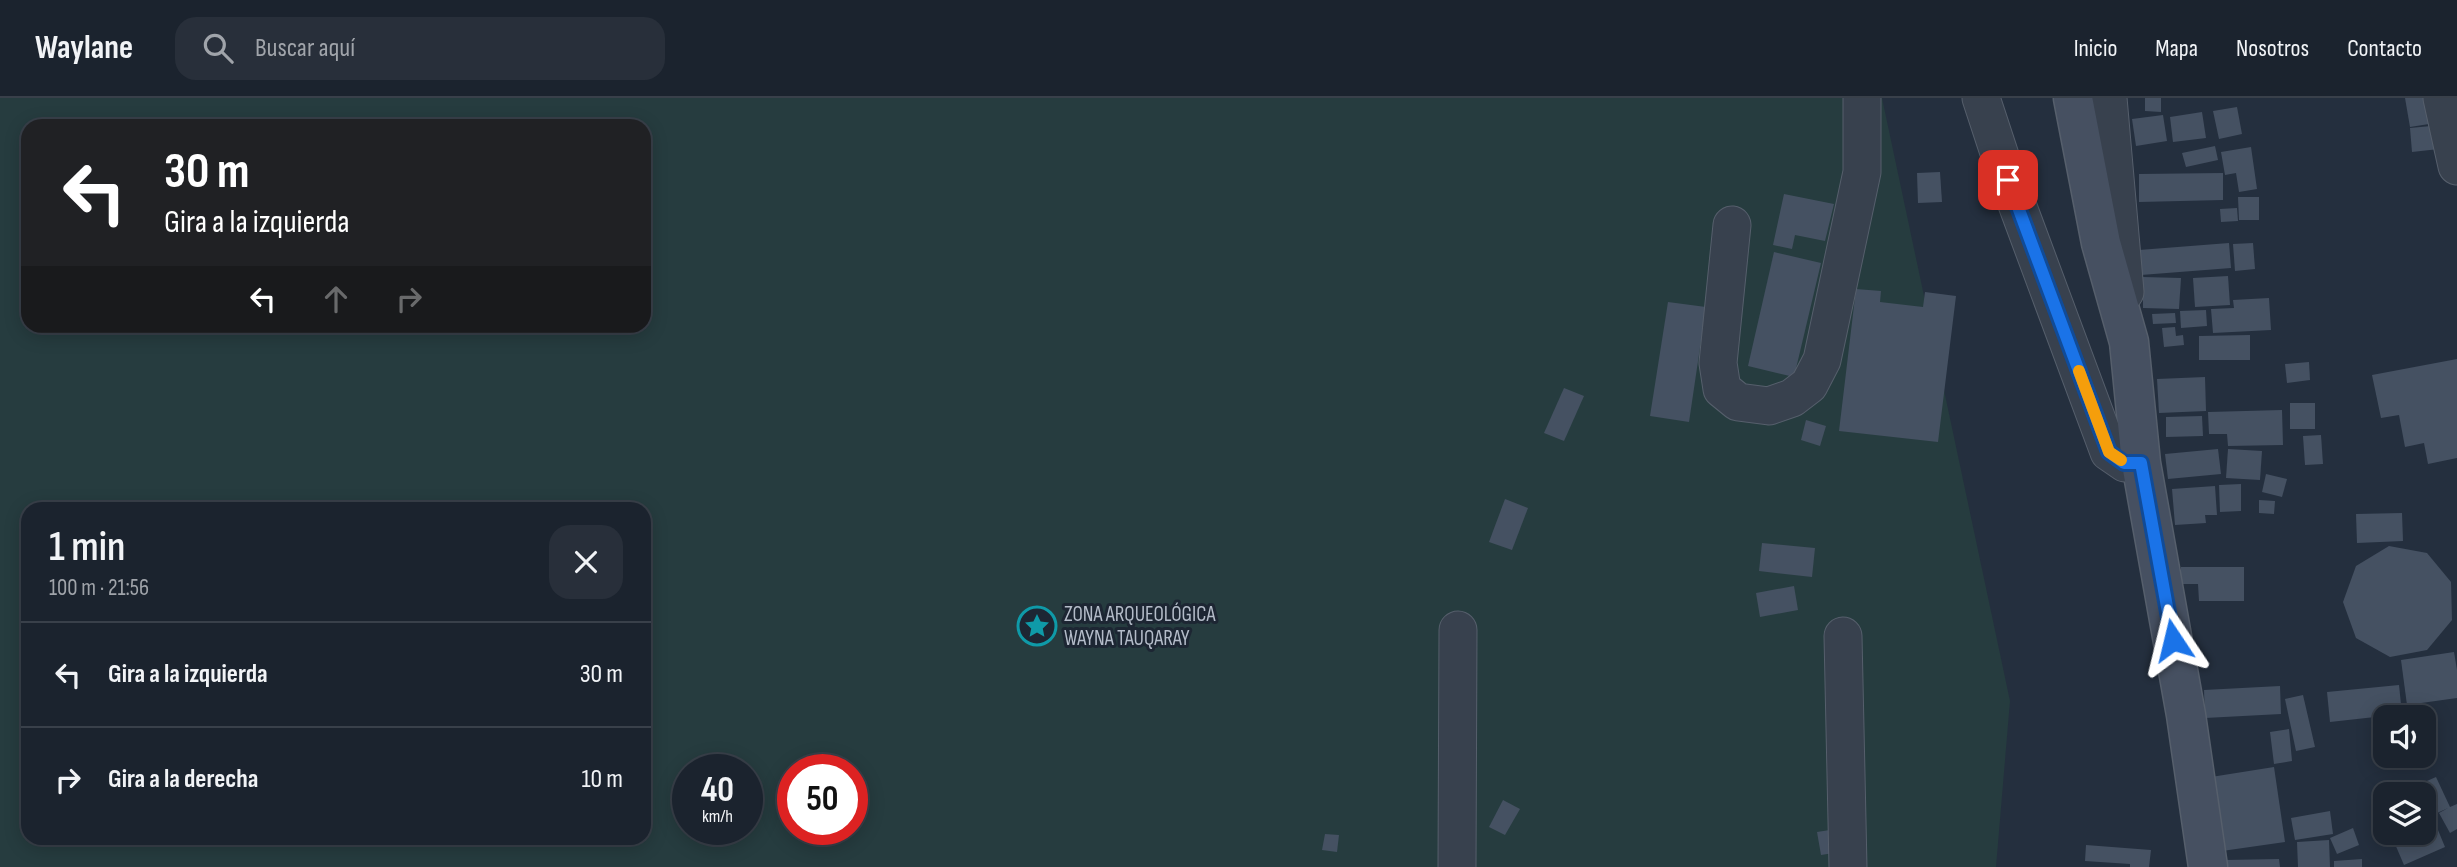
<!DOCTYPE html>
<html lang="es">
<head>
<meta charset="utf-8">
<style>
  body { margin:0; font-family:"Sofia Sans Condensed",sans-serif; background:#282f3a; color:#f1f3f6; height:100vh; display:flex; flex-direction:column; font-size:26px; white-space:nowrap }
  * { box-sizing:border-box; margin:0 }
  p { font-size:23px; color:#a0a4aa }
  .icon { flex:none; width:38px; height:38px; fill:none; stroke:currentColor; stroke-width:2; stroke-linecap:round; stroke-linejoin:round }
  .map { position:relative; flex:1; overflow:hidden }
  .details { position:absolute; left:21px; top:404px; width:630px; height:343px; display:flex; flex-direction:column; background:#1b232e; border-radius:21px; box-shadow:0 4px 18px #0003,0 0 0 2px #39404a }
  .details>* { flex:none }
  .banner { position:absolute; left:21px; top:21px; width:630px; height:214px; border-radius:21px; box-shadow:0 4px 18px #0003,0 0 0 2px #39404a; background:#202124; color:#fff; overflow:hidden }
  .fabs { position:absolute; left:2373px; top:607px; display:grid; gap:14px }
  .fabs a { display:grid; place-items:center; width:63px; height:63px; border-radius:14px; background:#1b232e; box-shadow:0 4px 18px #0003,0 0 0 2px #39404a; font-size:35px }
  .speed { position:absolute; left:672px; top:656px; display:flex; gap:14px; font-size:35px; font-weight:700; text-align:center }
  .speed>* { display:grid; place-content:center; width:91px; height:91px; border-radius:50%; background:#1b232e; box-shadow:0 4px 18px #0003,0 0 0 2px #39404a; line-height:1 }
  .speed small { font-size:18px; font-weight:400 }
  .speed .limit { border:10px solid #d22; background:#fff; color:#111 }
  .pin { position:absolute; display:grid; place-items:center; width:60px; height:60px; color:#fff; margin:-30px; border-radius:14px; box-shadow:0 4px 10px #0006 }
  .me { position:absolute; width:77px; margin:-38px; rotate:350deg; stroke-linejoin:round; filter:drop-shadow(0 0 5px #0008) }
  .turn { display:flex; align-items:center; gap:24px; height:147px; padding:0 28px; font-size:32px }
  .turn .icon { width:91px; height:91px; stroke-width:2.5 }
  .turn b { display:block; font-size:49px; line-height:60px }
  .lanes { display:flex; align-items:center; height:66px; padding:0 28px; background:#0003; justify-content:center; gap:35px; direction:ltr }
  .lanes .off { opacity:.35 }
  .round { display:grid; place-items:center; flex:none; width:74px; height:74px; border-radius:21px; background:#282f3a }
  .summary { display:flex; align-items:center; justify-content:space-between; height:119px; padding:0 28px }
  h1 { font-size:42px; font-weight:600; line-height:52px }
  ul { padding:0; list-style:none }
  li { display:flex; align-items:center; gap:21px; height:105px; padding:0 28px; border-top:2px solid #39404a }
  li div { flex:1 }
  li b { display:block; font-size:26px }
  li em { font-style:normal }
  header { display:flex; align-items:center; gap:42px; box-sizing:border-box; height:98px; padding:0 35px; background:#1b232e; border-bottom:2px solid #39404a }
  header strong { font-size:33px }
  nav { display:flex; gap:38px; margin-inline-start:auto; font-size:24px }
  .search { width:490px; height:63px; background:#282f3a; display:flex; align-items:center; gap:18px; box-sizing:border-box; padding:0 24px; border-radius:21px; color:#a0a4aa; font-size:26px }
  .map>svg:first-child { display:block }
  .green { fill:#263c3f; fill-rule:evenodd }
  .building { fill:#455162 }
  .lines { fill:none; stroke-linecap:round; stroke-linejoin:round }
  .minor-casing { stroke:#565f6c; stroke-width:39 }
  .secondary-casing { stroke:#565f6c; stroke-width:41 }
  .minor { stroke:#38414e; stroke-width:37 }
  .secondary { stroke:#465061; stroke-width:38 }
  .route-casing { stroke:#114b97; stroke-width:18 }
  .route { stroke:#1a73e8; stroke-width:12 }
  .slow { stroke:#f59e0b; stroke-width:12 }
  .labels { text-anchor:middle; stroke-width:6; stroke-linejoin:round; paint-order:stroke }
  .poi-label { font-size:21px; fill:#b4bcc9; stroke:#1d2633; text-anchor:start }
</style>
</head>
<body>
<header>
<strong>Waylane</strong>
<div class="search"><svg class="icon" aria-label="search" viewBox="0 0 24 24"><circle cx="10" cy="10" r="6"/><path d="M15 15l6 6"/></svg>Buscar aquí</div>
<nav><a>Inicio</a><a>Mapa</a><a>Nosotros</a><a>Contacto</a></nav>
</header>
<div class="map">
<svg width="2457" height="769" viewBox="0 0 2457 769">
  <rect width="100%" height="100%" fill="#242f3e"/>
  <path class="green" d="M0 0H1882L2010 603 1996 769H0ZM28 28H644V228H28ZM28 411H644V740H28ZM688 672H747V732H688ZM793 672H852V732H793Z"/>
  <g class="building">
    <polygon points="2145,0 2161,0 2161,14 2145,13"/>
    <polygon points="2405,0 2425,0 2429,26 2410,29"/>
    <polygon points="2237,9 2242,36 2219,41 2213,13"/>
    <polygon points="2202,14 2206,40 2173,44 2170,19"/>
    <polygon points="2163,17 2167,43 2136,48 2132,21"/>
    <polygon points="2431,28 2448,50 2412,54 2410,30"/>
    <polygon points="2215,48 2218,62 2186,69 2182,55"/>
    <polygon points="2251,49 2257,91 2239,94 2236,75 2225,77 2221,54"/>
    <polygon points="1940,74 1942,104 1918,105 1917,75"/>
    <polygon points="2223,75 2223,102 2139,104 2139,76"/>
    <polygon points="1784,96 1834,106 1825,143 1795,137 1792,151 1773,147"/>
    <polygon points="2238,99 2259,99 2259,122 2239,122"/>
    <polygon points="2237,110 2238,123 2221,124 2220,111"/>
    <polygon points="2229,145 2231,170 2141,177 2139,152"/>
    <polygon points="2253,145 2255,171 2235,173 2233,146"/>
    <polygon points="1774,154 1821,165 1794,279 1748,268"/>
    <polygon points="2228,178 2230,207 2195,209 2193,180"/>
    <polygon points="2143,179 2181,180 2179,211 2143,210"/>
    <polygon points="1856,191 1881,193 1880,204 1923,209 1925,194 1956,198 1938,344 1839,333"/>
    <polygon points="2269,200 2271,232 2213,235 2211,211 2234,210 2233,202"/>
    <polygon points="1668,204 1706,209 1689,324 1650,318"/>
    <polygon points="2206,212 2207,228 2181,230 2180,213"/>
    <polygon points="2175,215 2176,225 2153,226 2152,216"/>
    <polygon points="2175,229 2176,238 2183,237 2184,247 2164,249 2162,230"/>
    <polygon points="2250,237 2250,262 2199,262 2199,238"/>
    <polygon points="2457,261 2457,360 2428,366 2424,345 2405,349 2399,317 2381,320 2372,277"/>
    <polygon points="2309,264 2310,282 2287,285 2285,266"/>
    <polygon points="2205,279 2206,313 2159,315 2157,281"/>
    <polygon points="1564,290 1584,298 1564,343 1544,335"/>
    <rect x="2290" y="305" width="25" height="26"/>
    <polygon points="2282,312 2283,347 2228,348 2227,336 2209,336 2208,314"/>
    <polygon points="2202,318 2203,338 2166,339 2166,319"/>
    <polygon points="1806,322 1826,328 1820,348 1801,342"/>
    <polygon points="2321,337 2323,366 2305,367 2303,338"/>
    <polygon points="2218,351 2221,376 2168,381 2165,356"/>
    <polygon points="2228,351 2262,353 2260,382 2226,380"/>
    <polygon points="2266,376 2287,381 2282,399 2262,394"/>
    <polygon points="2241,386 2241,413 2220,414 2219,387"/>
    <polygon points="2215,388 2217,417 2205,417 2206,425 2175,427 2172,391"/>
    <polygon points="1505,401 1528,410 1512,452 1489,444"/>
    <polygon points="2259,402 2275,403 2274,416 2259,415"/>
    <polygon points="2402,415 2403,443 2357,445 2356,416"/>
    <polygon points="1762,445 1815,450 1812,479 1759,473"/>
    <polygon points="2389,448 2427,455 2451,484 2452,522 2427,552 2390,559 2356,540 2343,504 2356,468"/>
    <polygon points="2181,469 2244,469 2244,503 2199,503 2198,486 2181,486"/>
    <polygon points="1794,488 1798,512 1760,519 1756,495"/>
    <polygon points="2454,554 2457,572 2457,600 2407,607 2401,562"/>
    <polygon points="2399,587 2402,616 2330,624 2327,594"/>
    <polygon points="2280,588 2281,616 2205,620 2204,592"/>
    <polygon points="2303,597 2315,649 2296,653 2285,601"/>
    <polygon points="2435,612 2438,638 2424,639 2424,620 2404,620 2403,616"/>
    <polygon points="2289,631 2292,663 2274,666 2270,634"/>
    <polygon points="2274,669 2285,744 2222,753 2211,679"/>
    <polygon points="2436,679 2450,709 2457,706 2457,731 2450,735 2439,715 2448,710 2424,721 2424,696 2397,696"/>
    <polygon points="1503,702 1520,711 1505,737 1489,729"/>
    <polygon points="2385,702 2385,727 2376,706"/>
    <polygon points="2330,713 2333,736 2295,742 2291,720"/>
    <polygon points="2433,720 2445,749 2404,767 2392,739 2400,735 2424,735 2424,724"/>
    <polygon points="2353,730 2359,747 2337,756 2330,740"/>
    <polygon points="1836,731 1840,754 1821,757 1817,734"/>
    <polygon points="1325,736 1339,737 1337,754 1322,752"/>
    <polygon points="2329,742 2330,769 2298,769 2297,744"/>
    <polygon points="2086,747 2151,752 2149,769 2130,769 2130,766 2085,763"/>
    <polygon points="2279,761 2280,769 2225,769 2225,762"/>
    <polygon points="2362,761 2362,769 2334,769 2334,763"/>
  </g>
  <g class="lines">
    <defs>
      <g id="minor">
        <polyline points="1981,0 2008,82 2109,354 2125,365 2141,365"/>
        <polyline points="2108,0 2125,194"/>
        <polyline points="2442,0 2457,68"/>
        <polyline points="1732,127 1718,265 1722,291 1738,304 1769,308 1792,300 1809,287 1822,262 1862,74 1862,0"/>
        <polyline points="1843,538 1848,769"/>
        <polyline points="1457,769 1458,532"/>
      </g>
      <polyline id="secondary" points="2073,0 2101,145 2129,244 2141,365 2186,617 2208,769"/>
    </defs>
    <use href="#minor" class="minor-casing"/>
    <use href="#secondary" class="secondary-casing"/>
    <use href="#minor" class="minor"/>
    <use href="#secondary" class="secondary"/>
  </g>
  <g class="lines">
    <defs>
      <polyline id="route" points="2008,82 2109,354 2124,365 2141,365 2173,542"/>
    </defs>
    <use href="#route" class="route-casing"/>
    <use href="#route" class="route"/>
    <polyline class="slow" points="2079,273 2109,354 2121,362"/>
  </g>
  <defs>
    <symbol id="sight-ring" viewBox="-11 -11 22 22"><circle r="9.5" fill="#1d2633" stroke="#0f9aa8" stroke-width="1.5"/><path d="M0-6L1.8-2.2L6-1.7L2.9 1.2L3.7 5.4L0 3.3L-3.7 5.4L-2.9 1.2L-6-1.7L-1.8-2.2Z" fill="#0f9aa8"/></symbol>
  </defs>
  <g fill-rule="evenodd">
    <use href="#sight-ring" x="1015" y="506" width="44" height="44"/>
  </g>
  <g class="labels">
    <g class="poi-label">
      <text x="1064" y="523">ZONA ARQUEOLÓGICA<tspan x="1064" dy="24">WAYNA TAUQARAY</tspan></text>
    </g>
  </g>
</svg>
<div class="fabs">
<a><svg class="icon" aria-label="sound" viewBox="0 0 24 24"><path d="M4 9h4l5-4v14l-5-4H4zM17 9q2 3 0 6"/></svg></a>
<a><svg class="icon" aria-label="layers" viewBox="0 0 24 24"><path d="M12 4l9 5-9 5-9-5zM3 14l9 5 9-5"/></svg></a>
</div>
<div class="speed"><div>40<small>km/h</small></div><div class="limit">50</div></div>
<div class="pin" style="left:2008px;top:82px;background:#d93025"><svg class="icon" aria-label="arrive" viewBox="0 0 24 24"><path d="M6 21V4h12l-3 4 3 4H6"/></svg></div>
<svg class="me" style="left:2173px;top:542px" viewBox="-20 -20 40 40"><path d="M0-17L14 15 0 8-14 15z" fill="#1a73e8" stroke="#fff" stroke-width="4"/></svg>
<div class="banner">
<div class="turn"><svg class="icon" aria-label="left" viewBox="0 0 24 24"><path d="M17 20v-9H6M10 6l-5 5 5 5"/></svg><div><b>30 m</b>Gira a la izquierda</div></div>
<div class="lanes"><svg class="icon" aria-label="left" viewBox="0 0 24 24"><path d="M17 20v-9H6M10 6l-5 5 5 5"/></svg><svg class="icon off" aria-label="ahead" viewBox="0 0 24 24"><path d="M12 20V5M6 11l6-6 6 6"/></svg><svg class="icon off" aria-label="right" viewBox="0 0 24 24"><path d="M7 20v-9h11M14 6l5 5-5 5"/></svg></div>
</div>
<section class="details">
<div class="summary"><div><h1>1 min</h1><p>100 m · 21:56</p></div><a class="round"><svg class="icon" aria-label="close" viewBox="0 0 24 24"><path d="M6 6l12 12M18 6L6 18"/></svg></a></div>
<ul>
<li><svg class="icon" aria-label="left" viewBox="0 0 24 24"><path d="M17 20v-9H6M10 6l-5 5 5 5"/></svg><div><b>Gira a la izquierda</b></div><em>30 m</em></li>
<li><svg class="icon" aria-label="right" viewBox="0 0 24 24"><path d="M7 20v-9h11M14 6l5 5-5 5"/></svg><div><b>Gira a la derecha</b></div><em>10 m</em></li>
</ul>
</section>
</div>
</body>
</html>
